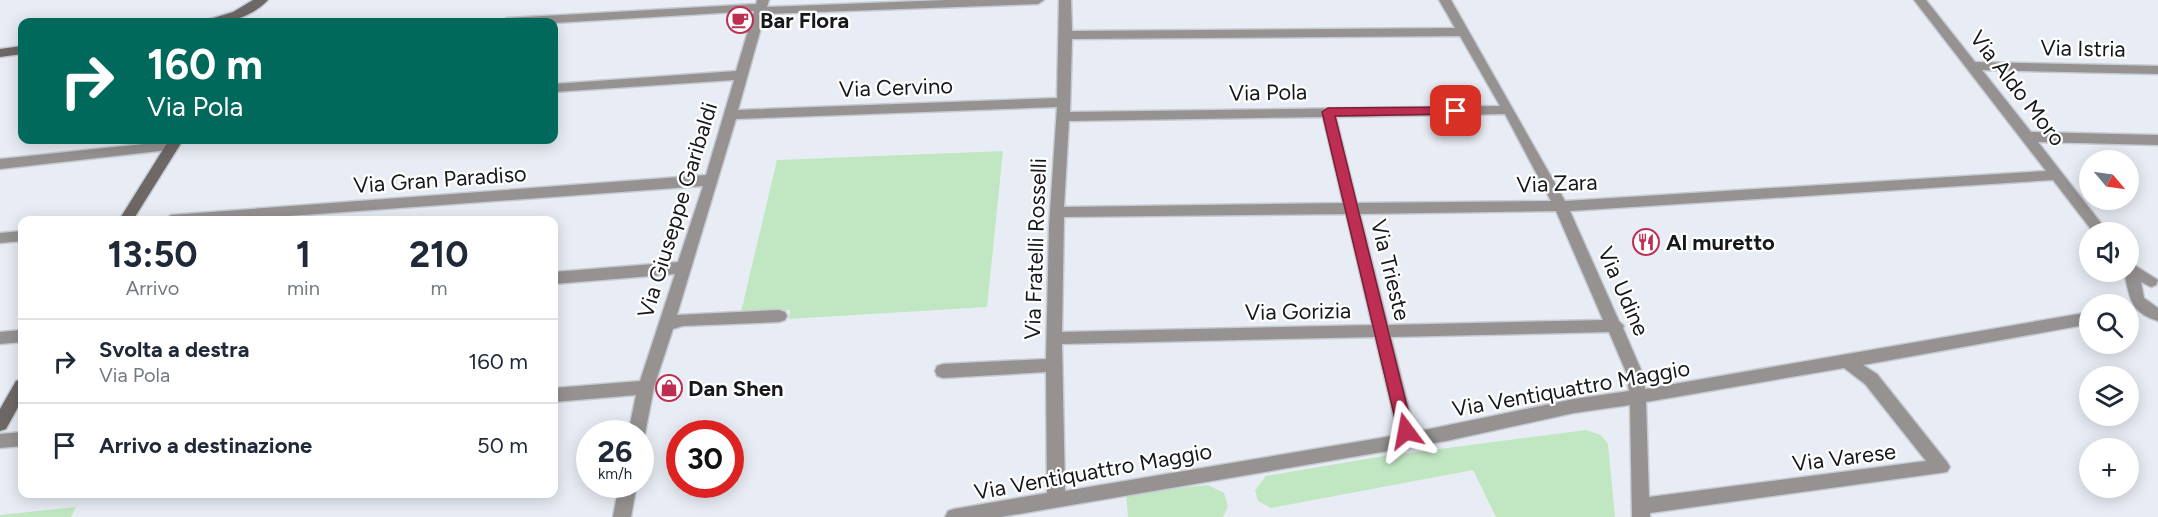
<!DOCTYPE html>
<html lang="it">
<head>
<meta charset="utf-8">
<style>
  body { margin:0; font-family:Figtree,sans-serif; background:#f6f6f7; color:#1f2937; height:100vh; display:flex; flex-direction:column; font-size:22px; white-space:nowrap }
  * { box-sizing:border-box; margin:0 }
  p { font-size:20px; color:#747a83 }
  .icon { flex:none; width:33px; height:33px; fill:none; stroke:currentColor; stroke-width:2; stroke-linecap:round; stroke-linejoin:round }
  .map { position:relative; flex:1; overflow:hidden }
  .side { position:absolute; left:18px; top:216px; width:540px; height:282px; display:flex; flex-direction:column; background:#fff; border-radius:12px; box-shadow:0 3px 15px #0003 }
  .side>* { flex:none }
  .banner { position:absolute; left:18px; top:18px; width:540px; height:126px; border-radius:12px; box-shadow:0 3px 15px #0003; background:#00695c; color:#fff; overflow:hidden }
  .needle { width:39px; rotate:119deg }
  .fabs { position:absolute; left:2079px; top:150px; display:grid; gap:12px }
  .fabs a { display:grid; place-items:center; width:60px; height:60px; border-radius:50%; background:#fff; box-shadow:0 3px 15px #0003; font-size:30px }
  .speed { position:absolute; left:576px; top:420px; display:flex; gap:12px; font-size:30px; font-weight:700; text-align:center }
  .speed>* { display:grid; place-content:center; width:78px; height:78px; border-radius:50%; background:#fff; box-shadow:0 3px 15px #0003; line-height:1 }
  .speed small { font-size:15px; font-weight:400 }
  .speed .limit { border:9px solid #d22; background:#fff; color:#111 }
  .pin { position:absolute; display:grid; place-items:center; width:51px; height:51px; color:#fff; margin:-26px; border-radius:12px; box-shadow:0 3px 9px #0006 }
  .me { position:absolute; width:66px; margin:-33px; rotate:347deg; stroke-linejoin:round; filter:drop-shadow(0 0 4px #0008) }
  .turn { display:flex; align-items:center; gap:21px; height:126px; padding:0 30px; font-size:27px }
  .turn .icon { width:78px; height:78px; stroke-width:2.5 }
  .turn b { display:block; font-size:42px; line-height:51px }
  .eta { display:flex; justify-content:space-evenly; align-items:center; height:102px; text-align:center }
  .eta b { font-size:36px; font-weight:700; line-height:42px }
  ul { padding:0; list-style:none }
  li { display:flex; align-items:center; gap:18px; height:84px; padding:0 30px; border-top:2px solid #e0e1e3 }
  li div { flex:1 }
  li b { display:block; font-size:22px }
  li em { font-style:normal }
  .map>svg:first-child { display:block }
  .green { fill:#c1e7c2 }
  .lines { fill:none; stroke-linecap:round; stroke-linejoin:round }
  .street-casing { stroke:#c6cbd2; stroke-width:3 }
  .secondary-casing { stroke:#c6cbd2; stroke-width:3 }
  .street { fill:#969291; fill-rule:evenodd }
  .secondary { fill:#6d6766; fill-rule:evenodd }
  .route { fill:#be2e53; stroke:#7c1e36; stroke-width:1.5 }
  .labels { text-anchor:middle; stroke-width:4.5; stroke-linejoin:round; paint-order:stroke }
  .poi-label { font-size:22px; font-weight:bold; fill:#16181b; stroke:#fff; text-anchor:start }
  .street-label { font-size:22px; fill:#16181b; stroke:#fff }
</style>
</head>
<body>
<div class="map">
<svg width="2158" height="517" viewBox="0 0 2158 517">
  <rect width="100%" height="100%" fill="#e8edf5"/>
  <g class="green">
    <polygon points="1003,151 987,307 789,319 790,310 741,312 777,160"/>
    <polygon points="1586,430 1601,435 1608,444 1615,517 1496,517 1473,470 1271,508 1258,501 1255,490 1266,476 1378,457"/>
    <polygon points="1208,485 1224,493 1228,506 1223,517 1128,517 1126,494"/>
    <polygon points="76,507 71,517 0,517 0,515"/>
  </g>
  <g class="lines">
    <defs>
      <g id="street">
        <path d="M757 0H769L767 7 946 0H1044L1038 4 765 14 738 110 1057 98 1059 0H1071L1072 31 1455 28 1439 0H1451L1565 201 2046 171 1914 0H1926L1975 62 2158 66V74L1982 70 2031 132 2158 135V145L2038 142 2108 232H2093L2053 180 1570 211 1619 321 1624 326 1623 328 1642 372 1645 389 2090 312V324L1863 365 1877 374 1947 462 1950 467 1947 472 1650 513V517H1632L1630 405 1574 413 1446 441 1001 517H945L948 511 954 509 1047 493 1046 372 943 378 937 376 935 371 937 366 943 364 1046 359 1049 227 1057 107 736 119 677 315 779 310 785 312 787 316 785 320 779 322 683 326 673 329 654 387 645 434 640 440V434H628L636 395 554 402V388L640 381 675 274 554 284V272L678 262 703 186 235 220H164L171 215 706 175 734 80 554 92V84L736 71 754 11 554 23 501 22 507 18 756 4ZM1460 36 1500 106 1070 112 1072 39ZM1505 114 1551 201 1357 203 1336 117ZM1323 117 1343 203 1064 207 1069 121ZM1556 211 1603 320 1388 325 1360 214ZM1346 214 1372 325 1062 332 1064 217ZM1609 332 1626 372 1629 391 1574 399 1415 432 1391 337ZM1375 337 1398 435 1065 491 1062 344ZM1844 368 1865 384 1926 461 1649 497 1646 402Z"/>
        <polygon points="172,141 179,146 177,149 0,169 0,159"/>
        <polygon points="22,231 22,241 0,243 0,233"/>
        <path d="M2128 261 2158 280 2156 285 2151 287 2141 282 2144 298 2158 308V321C2129 312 2130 297 2124 272H2128Z"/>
        <polygon points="22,330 22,342 0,344 0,332"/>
        <polygon points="22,432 22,446 0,448 0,434"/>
        <polygon points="619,484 637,484 631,517 613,517"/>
      </g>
      <g id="secondary">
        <path d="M253 0H268C253 16 229 24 208 22L210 19 233 12Z"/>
        <polygon points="22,46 22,54 0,57 0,49"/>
        <polygon points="169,140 183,140 133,220 119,220"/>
        <polygon points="22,379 22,400 6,429 0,431 0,409 16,381"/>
      </g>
    </defs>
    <use href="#street" class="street-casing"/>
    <use href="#secondary" class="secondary-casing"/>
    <use href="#street" class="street"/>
    <use href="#secondary" class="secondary"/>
  </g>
  <polygon class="route" points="1456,107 1462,111 1460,114 1335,116 1413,431 1411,436 1406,438 1400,436 1398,431 1322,112 1328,108"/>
  <defs>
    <symbol id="cafe-ring" viewBox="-11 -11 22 22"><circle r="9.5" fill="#fff" stroke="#be2e53" stroke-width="1.5"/><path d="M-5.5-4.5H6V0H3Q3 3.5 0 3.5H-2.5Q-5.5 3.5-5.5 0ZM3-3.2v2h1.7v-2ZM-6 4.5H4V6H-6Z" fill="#be2e53"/></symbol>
    <symbol id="restaurant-ring" viewBox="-11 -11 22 22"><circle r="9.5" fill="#fff" stroke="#be2e53" stroke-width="1.5"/><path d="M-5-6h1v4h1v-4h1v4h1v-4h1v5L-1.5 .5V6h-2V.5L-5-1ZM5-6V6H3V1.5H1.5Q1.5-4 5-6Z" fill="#be2e53"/></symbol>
    <symbol id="shop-ring" viewBox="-11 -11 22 22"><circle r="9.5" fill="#fff" stroke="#be2e53" stroke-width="1.5"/><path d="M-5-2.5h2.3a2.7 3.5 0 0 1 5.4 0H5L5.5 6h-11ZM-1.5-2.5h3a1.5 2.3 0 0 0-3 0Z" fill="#be2e53"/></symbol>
  </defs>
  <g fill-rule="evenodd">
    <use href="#cafe-ring" x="725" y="5" width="30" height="30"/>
    <use href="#restaurant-ring" x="1631" y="227" width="30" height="30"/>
    <use href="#shop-ring" x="654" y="373" width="30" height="30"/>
  </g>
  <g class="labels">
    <g class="poi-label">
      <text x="760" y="28">Bar Flora</text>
      <text x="1666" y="250">Al muretto</text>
      <text x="688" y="396">Dan Shen</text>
    </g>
    <g class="street-label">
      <text transform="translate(2083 48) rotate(1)" y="8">Via Istria</text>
      <text transform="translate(896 87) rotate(-2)" y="8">Via Cervino</text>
      <text transform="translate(2018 88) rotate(52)" y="8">Via Aldo Moro</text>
      <text transform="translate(1268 92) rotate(-1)" y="8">Via Pola</text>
      <text transform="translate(440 179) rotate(-4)" y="8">Via Gran Paradiso</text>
      <text transform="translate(1557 183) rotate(-2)" y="8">Via Zara</text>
      <text transform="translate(677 210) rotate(-73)" y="8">Via Giuseppe Garibaldi</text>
      <text transform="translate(1035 249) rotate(-88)" y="8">Via Fratelli Rosselli</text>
      <text transform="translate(1391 270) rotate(76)" y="8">Via Trieste</text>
      <text transform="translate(1624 291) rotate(66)" y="8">Via Udine</text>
      <text transform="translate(1298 311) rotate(-1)" y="8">Via Gorizia</text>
      <text transform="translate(1571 388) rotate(-10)" y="8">Via Ventiquattro Maggio</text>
      <text transform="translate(1844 457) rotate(-7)" y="8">Via Varese</text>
      <text transform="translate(1093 471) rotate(-10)" y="8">Via Ventiquattro Maggio</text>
    </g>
  </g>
</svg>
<div class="fabs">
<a><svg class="needle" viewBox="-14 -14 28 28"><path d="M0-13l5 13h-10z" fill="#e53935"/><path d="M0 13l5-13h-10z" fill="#747a83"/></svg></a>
<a><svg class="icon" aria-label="sound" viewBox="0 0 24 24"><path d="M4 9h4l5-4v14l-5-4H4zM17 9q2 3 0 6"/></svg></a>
<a><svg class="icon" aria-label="search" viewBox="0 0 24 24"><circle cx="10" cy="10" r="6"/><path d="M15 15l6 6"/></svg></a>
<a><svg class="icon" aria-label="layers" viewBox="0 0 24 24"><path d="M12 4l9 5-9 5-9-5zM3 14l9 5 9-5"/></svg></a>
<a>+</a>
</div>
<div class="speed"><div>26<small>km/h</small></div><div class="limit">30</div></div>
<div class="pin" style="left:1456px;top:111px;background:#d93025"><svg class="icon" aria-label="arrive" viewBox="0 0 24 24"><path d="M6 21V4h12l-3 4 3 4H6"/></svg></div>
<svg class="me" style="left:1406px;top:431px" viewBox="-20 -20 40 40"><path d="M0-17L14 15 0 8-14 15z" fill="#be2e53" stroke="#fff" stroke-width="4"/></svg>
<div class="banner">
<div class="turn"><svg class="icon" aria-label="right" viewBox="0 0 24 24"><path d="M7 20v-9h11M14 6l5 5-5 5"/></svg><div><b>160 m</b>Via Pola</div></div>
</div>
<section class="side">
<div class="eta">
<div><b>13:50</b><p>Arrivo</p></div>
<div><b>1</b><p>min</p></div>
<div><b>210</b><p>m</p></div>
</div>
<ul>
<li><svg class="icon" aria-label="right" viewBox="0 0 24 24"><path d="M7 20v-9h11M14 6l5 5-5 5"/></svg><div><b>Svolta a destra</b><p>Via Pola</p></div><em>160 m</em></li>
<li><svg class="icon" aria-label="arrive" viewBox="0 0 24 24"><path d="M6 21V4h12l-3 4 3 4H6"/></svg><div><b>Arrivo a destinazione</b></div><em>50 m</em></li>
</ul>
</section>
</div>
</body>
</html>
